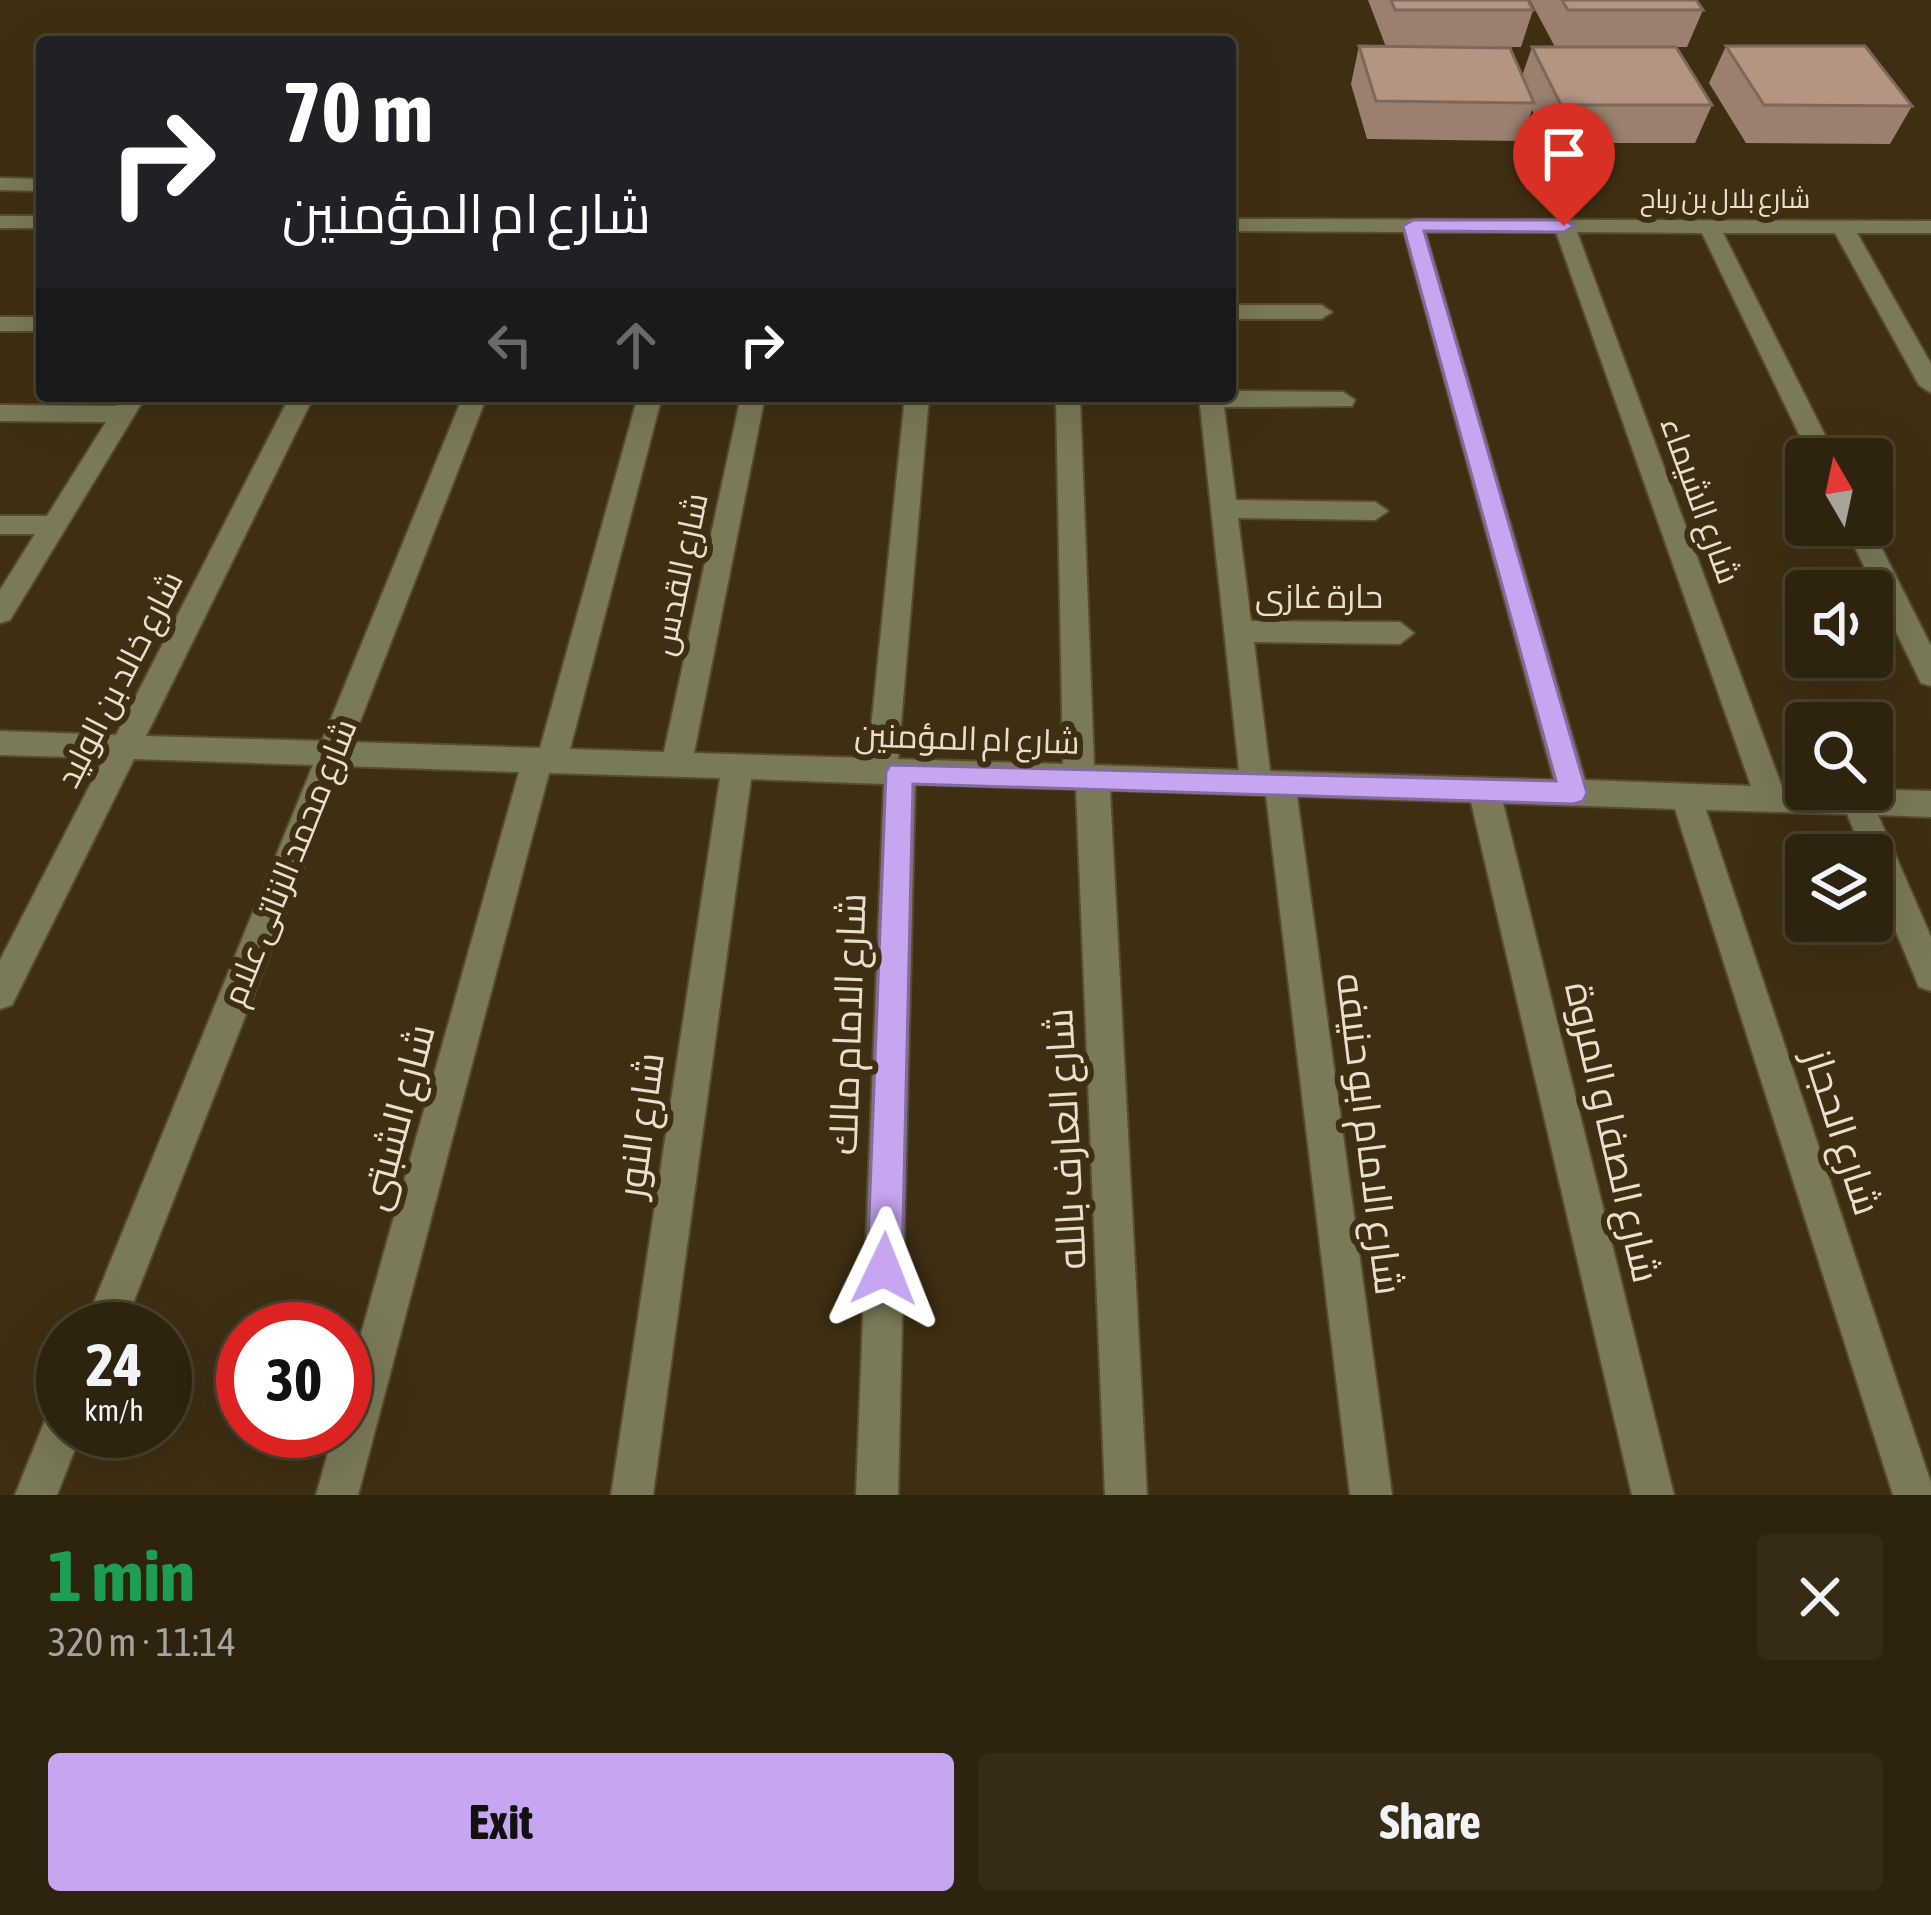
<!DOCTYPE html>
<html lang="en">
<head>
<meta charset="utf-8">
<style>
  body { margin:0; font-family:"Asap Condensed",Cairo,sans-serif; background:#362b17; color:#f1f3f6; height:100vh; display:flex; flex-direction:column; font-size:45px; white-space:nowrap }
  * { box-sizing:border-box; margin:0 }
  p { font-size:39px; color:#a7a49e }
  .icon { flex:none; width:66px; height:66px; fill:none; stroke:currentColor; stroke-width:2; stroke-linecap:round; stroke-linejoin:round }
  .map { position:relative; height:1495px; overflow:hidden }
  .panel { display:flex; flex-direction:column; background:#2e230e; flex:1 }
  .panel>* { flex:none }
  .top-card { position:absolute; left:36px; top:36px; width:1200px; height:366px; border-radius:12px; box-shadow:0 12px 48px #0002,0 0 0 3px #49402e; background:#202124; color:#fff; overflow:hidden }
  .needle { width:78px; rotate:351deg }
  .controls { position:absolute; left:1785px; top:438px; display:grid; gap:24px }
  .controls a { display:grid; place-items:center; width:108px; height:108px; border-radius:12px; background:#2e230e; box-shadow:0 12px 48px #0002,0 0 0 3px #49402e; font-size:60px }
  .speed { position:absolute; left:36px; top:1302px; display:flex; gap:24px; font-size:60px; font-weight:700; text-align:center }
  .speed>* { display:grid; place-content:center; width:156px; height:156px; border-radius:50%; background:#2e230e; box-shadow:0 12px 48px #0002,0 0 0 3px #49402e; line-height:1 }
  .speed small { font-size:30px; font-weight:400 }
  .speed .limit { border:18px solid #d22; background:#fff; color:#111 }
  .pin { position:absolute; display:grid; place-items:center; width:102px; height:102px; color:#fff; margin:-123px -51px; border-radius:50% 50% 50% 0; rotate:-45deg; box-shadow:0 0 12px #0007 }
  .pin .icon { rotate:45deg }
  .me { position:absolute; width:132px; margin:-66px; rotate:2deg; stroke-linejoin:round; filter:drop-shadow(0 0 9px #0008) }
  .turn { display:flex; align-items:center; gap:42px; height:252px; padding:0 48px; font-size:54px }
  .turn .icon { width:156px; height:156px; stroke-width:2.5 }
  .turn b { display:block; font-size:84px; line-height:102px }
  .lanes { display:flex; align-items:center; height:114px; padding:0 48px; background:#0003; justify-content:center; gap:60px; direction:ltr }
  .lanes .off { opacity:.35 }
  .round { display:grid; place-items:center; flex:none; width:126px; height:126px; border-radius:12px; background:#362b17 }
  .headline { display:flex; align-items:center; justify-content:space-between; height:204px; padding:0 48px }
  h1 { font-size:72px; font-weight:700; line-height:90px; color:#1e9e55 }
  .button { display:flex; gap:24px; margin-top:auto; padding:24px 48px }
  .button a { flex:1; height:138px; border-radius:12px; background:#c6a6f0; color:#111; font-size:48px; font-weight:700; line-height:138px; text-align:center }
  .button a+a { background:#362b17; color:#f1f3f6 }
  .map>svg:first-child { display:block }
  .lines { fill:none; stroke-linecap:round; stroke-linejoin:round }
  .minor-casing { stroke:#594b31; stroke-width:4 }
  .minor { fill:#7a7a59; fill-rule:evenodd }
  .wall { fill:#9b8070 }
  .building { fill:#b49582; stroke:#7e685b; stroke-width:3 }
  .route { fill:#c6a6f0; stroke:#816c9c; stroke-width:3 }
  .labels { text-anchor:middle; stroke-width:12; stroke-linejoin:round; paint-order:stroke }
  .far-street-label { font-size:27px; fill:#e8dfcf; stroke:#3e2f13 }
  .street-label { font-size:33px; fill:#e8dfcf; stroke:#3e2f13 }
  .near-street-label { font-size:39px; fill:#e8dfcf; stroke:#3e2f13 }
</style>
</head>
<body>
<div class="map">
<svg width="1931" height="1495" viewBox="0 0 1931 1495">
  <rect width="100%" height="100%" fill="#3e2f13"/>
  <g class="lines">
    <defs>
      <g id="minor">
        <polygon points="0,178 42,179 42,191 0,190"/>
        <rect x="0" y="216" width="42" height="12"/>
        <path d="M1230 219 1931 221V233H1857L1931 364V393L1919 385 1835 233H1723L1837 459H1811L1702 233 1577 232 1782 787 1931 791V817L1878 815 1931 937V991L1919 987 1872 874V855H1864L1847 814 1706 810 1931 1483V1495H1893L1675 809 1503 803 1674 1495H1632L1471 802 1297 796 1392 1495H1350L1266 795 1110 790 1147 1495H1105L1076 789 915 784 898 1495H856L884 784 751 779 653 1495H611L720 778 549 773 358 1495H316L334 1431H345V1391L519 772 343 766 123 1329H83L313 765 134 759 12 1005 0 1009V960L104 758 0 755V731L116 735 290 396H314L146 736 322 741 463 396H487L352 742 540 748 638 396H662L570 749 664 752 741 396H765L694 753 868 758 905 396H929L898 759 1063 764 1056 396H1080L1094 765 1239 770 1199 396H1230V391L1343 392 1355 400 1352 406 1224 407 1236 500 1375 502 1388 511 1375 520 1238 518 1251 621 1400 622 1414 633 1400 644 1254 642 1270 771 1554 780 1404 232 1230 231ZM1425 232H1556L1751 786 1585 780Z"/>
        <polygon points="1230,305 1321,305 1332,312 1321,319 1230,319"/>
        <rect x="0" y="317" width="42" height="14"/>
        <polygon points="122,396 146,396 10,620 0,623 0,590 35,534 0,534 0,516 47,516 106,422 0,421 0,405 116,406"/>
        <polygon points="1844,525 1870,525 1931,646 1931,686 1921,683"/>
        <polygon points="63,1407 63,1431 82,1431 57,1495 15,1495 48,1413"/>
      </g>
    </defs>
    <use href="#minor" class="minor-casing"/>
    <use href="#minor" class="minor"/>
  </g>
  <g class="wall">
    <polygon points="1368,0 1528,0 1533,10 1521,47 1462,47 1522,76 1532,47 1555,47 1530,0 1696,0 1703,10 1687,47 1660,47 1712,105 1695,143 1547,143 1532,110 1521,141 1367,139 1351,84 1359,46 1386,47"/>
    <polygon points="1726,46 1912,106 1890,144 1746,143 1709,83"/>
  </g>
  <g class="building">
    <polygon points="1391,0 1528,0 1533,10 1395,10"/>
    <polygon points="1562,0 1696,0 1703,10 1568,10"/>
    <polygon points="1359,46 1510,48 1534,103 1376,101"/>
    <polygon points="1726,46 1865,46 1912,106 1764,105"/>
    <polygon points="1532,47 1676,47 1712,105 1561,105"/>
  </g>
  <polygon class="route" points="1413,220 1564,220 1574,226 1564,232 1424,231 1587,793 1583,801 1573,804 913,784 902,1269 897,1282 884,1287 872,1282 867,1269 886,772 890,765 1556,781 1403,226"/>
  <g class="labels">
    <g class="far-street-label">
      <text x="1725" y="208">شارع بلال بن رباح</text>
    </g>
    <g class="street-label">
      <text transform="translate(1701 500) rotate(70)" y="12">شارع الشيماء</text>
      <text transform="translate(679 574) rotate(-78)" y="12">شارع القدس</text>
      <text x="1319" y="608">حارة غازى</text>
      <text transform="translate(119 679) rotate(-63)" y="12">شارع خالد بن الوليد</text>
      <text transform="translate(967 738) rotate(2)" y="12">شارع ام المؤمنين</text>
      <text transform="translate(289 862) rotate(-68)" y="12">شارع محمد الزناتى علام</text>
    </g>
    <g class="near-street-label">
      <text transform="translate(847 1024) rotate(-88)" y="14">شارع الامام مالك</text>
      <text transform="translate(397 1117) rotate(-75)" y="14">شارع الشبتى</text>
      <text transform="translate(640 1125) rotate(-82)" y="14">شارع النور</text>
      <text transform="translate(1613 1132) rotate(77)" y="14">شارع الصفا و المروة</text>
      <text transform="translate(1843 1132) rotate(72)" y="14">شارع الحجاز</text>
      <text transform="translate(1370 1134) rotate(83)" y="14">شارع الامام ابو حنيفه</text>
      <text transform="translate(1065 1139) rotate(-93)" y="14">شارع العارف بالله</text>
    </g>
  </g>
</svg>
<div class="controls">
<a><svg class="needle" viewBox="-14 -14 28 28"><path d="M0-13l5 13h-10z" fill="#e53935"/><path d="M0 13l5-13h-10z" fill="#a7a49e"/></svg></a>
<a><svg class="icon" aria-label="sound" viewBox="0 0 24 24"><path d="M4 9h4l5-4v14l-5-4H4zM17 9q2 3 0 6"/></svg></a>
<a><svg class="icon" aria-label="search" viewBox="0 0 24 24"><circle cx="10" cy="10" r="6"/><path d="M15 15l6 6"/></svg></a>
<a><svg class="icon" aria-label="layers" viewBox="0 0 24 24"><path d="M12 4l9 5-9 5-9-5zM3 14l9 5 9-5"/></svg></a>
</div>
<div class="speed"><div>24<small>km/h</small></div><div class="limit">30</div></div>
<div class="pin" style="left:1564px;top:226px;background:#d93025"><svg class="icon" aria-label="arrive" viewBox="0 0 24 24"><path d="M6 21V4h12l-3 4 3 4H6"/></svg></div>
<svg class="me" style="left:884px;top:1269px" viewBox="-20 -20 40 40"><path d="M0-17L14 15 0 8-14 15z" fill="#c6a6f0" stroke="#fff" stroke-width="4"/></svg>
<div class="top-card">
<div class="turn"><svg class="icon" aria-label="right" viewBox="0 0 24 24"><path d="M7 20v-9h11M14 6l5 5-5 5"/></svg><div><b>70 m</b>شارع ام المؤمنين</div></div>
<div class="lanes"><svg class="icon off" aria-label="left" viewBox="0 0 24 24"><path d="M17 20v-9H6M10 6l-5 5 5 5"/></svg><svg class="icon off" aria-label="ahead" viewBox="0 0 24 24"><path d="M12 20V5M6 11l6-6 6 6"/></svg><svg class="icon" aria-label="right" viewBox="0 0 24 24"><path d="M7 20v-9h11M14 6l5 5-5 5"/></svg></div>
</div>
</div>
<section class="panel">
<div class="headline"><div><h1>1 min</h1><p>320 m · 11:14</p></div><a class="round"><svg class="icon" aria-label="close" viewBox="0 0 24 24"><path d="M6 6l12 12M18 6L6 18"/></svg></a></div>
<div class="button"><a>Exit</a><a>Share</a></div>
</section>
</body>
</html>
